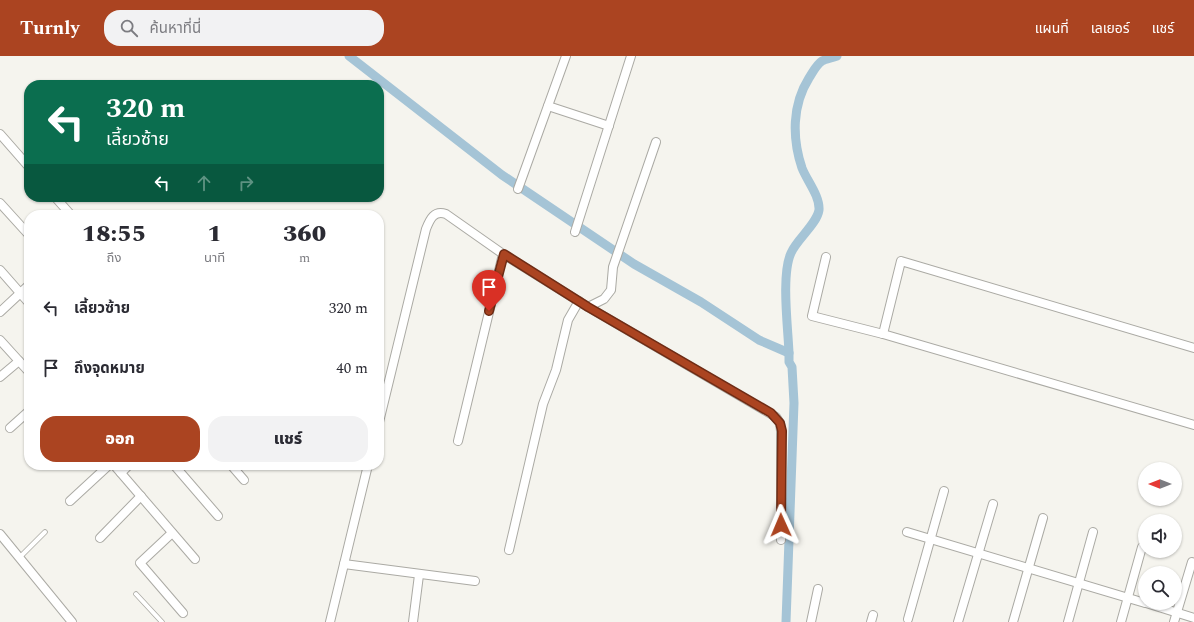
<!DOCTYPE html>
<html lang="th">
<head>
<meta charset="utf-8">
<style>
  body { margin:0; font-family:Spectral,"Noto Sans Thai",serif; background:#f2f2f3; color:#2b2b33; height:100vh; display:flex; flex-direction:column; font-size:15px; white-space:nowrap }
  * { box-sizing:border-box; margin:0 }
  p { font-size:13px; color:#7c7c81 }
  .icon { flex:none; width:22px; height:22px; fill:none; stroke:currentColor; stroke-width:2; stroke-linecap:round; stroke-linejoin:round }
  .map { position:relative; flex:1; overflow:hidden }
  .sheet { position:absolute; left:24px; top:154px; width:360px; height:260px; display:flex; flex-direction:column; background:#fff; border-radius:16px; box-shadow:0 1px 3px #0004 }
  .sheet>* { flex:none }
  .guide { position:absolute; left:24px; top:24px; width:360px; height:122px; border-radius:16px; box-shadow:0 1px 3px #0004; background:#0b6e4f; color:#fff; overflow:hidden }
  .needle { width:26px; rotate:270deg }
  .tools { position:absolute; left:1138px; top:406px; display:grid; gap:8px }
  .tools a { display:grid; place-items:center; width:44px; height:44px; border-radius:50%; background:#fff; box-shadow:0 1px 3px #0004; font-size:20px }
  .pin { position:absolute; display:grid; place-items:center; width:34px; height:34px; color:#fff; margin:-41px -17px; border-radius:50% 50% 50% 0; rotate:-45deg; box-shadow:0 0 4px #0007 }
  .pin .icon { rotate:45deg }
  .me { position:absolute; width:44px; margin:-22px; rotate:359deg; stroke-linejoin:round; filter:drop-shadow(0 0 3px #0008) }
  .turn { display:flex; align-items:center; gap:14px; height:84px; padding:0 16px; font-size:18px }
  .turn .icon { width:52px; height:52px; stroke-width:2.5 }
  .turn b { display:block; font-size:28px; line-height:34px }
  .lanes { display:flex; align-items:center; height:38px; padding:0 16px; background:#0003; justify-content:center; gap:20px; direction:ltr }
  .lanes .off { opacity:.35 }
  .eta { display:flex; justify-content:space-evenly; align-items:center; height:68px; text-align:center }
  .eta b { font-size:24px; font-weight:800; line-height:28px }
  .action { display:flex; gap:8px; margin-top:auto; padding:8px 16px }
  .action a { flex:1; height:46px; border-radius:16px; background:#ab4421; color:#fff; font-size:16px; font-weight:800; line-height:46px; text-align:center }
  .action a+a { background:#f2f2f3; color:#2b2b33 }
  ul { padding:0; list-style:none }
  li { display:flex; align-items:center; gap:12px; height:60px; padding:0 16px }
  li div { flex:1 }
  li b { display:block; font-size:15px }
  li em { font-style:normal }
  header { display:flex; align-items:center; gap:24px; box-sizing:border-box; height:56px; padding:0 20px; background:#ab4421; color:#fff }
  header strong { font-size:19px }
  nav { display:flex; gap:22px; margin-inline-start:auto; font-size:14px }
  .search { width:280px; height:36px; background:#f2f2f3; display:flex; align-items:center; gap:10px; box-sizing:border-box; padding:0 14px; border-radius:16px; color:#7c7c81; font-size:15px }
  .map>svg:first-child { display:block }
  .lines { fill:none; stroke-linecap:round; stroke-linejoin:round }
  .canal { stroke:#a5c4d6; stroke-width:9 }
  .service-casing { stroke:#abaaa4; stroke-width:5.5 }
  .minor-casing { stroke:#abaaa4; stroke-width:10 }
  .service { stroke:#fff; stroke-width:4 }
  .minor { stroke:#fff; stroke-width:8 }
  .route-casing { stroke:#6f2c15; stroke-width:10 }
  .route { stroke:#ab4421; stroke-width:7 }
</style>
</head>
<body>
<header>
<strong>Turnly</strong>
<div class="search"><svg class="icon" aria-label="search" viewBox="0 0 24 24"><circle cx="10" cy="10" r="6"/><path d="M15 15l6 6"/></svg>ค้นหาที่นี่</div>
<nav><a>แผนที่</a><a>เลเยอร์</a><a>แชร์</a></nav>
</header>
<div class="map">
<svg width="1194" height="566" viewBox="0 0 1194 566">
  <rect width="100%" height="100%" fill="#f5f4ee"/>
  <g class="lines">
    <g class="canal">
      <polyline points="349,0 502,119 634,208 701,246 759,284 789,297"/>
      <path d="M786 566 794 347 792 311 789 306V297C788 271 781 219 791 197 797 183 817 168 819 154 820 140 807 125 802 112 792 82 792 49 809 22 813 16 816 9 822 5 826 3 832 2 837 0"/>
    </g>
    <defs>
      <g id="service">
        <polyline points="19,502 45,476"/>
        <polyline points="136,538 162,566"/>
      </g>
      <g id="minor">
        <polyline points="548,50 609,70"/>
        <polyline points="0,78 29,111"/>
        <polyline points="518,133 566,0"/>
        <polyline points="55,141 71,159"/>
        <polyline points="0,147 29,179"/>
        <polyline points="575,176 631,0"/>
        <polyline points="826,201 812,260 883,278 1194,369"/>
        <polyline points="0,214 29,247"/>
        <polyline points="588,251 604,243 611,234 613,211 656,86"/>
        <polyline points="0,256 29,229"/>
        <polyline points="883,278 901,205 1194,292"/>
        <polyline points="0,284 29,316"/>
        <polyline points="0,321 19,305"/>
        <path d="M379 366 426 173C430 163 434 154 446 158L503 198 588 251 776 361 780 367 781 375V484"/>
        <polyline points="10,372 29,355"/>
        <polyline points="458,385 503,198"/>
        <polyline points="114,409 195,503"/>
        <polyline points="174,409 218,460"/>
        <polyline points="231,409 244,424"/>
        <polyline points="121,417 129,409"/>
        <polyline points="70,445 109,409"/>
        <polyline points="907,476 1145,547"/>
        <polyline points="172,477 140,507 183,557"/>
        <polyline points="0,478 72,566"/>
        <polyline points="100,482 141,440"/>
        <polyline points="509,494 543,348 556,314 568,264 579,245"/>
        <polyline points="344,508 475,525"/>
        <polyline points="1146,547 1194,562"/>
        <polyline points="908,563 944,435"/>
        <polyline points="330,566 368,409"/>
        <polyline points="413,566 419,519"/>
        <polyline points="811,566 818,533"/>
        <polyline points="871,566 873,559"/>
        <polyline points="958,566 993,448"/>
        <polyline points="1013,566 1043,462"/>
        <polyline points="1068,566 1093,476"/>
        <polyline points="1121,566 1142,491"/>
        <polyline points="1174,566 1192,506"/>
      </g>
    </defs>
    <use href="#service" class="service-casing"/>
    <use href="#minor" class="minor-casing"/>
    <use href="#service" class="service"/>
    <use href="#minor" class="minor"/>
  </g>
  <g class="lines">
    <defs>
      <polyline id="route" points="489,255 504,198 588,251 771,357 780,367 782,375 781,469"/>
    </defs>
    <use href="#route" class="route-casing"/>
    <use href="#route" class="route"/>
  </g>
</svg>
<div class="tools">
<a><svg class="needle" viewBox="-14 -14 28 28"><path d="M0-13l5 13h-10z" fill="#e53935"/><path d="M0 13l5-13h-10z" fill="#7c7c81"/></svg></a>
<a><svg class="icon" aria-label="sound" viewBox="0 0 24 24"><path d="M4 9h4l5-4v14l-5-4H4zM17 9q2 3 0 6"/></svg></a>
<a><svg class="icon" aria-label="search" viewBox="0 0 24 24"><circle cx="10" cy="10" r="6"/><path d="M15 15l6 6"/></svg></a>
</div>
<div class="pin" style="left:489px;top:255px;background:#d93025"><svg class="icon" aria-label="arrive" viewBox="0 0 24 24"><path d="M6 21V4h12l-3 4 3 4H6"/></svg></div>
<svg class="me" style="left:781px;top:469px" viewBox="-20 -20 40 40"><path d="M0-17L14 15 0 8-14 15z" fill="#ab4421" stroke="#fff" stroke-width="4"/></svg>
<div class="guide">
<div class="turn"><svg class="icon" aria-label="left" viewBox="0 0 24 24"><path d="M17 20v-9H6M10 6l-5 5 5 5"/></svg><div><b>320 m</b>เลี้ยวซ้าย</div></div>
<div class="lanes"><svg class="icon" aria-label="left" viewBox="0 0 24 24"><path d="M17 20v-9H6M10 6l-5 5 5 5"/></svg><svg class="icon off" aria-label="ahead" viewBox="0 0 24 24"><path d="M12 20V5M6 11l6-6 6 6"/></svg><svg class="icon off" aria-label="right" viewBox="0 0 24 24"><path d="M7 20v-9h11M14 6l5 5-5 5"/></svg></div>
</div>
<section class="sheet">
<div class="eta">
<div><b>18:55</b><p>ถึง</p></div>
<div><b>1</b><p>นาที</p></div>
<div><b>360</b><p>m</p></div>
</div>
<ul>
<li><svg class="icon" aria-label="left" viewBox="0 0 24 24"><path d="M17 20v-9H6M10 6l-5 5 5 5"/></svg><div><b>เลี้ยวซ้าย</b></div><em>320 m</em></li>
<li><svg class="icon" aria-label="arrive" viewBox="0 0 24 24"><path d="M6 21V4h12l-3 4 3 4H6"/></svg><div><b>ถึงจุดหมาย</b></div><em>40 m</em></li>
</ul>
<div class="action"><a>ออก</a><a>แชร์</a></div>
</section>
</div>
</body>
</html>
